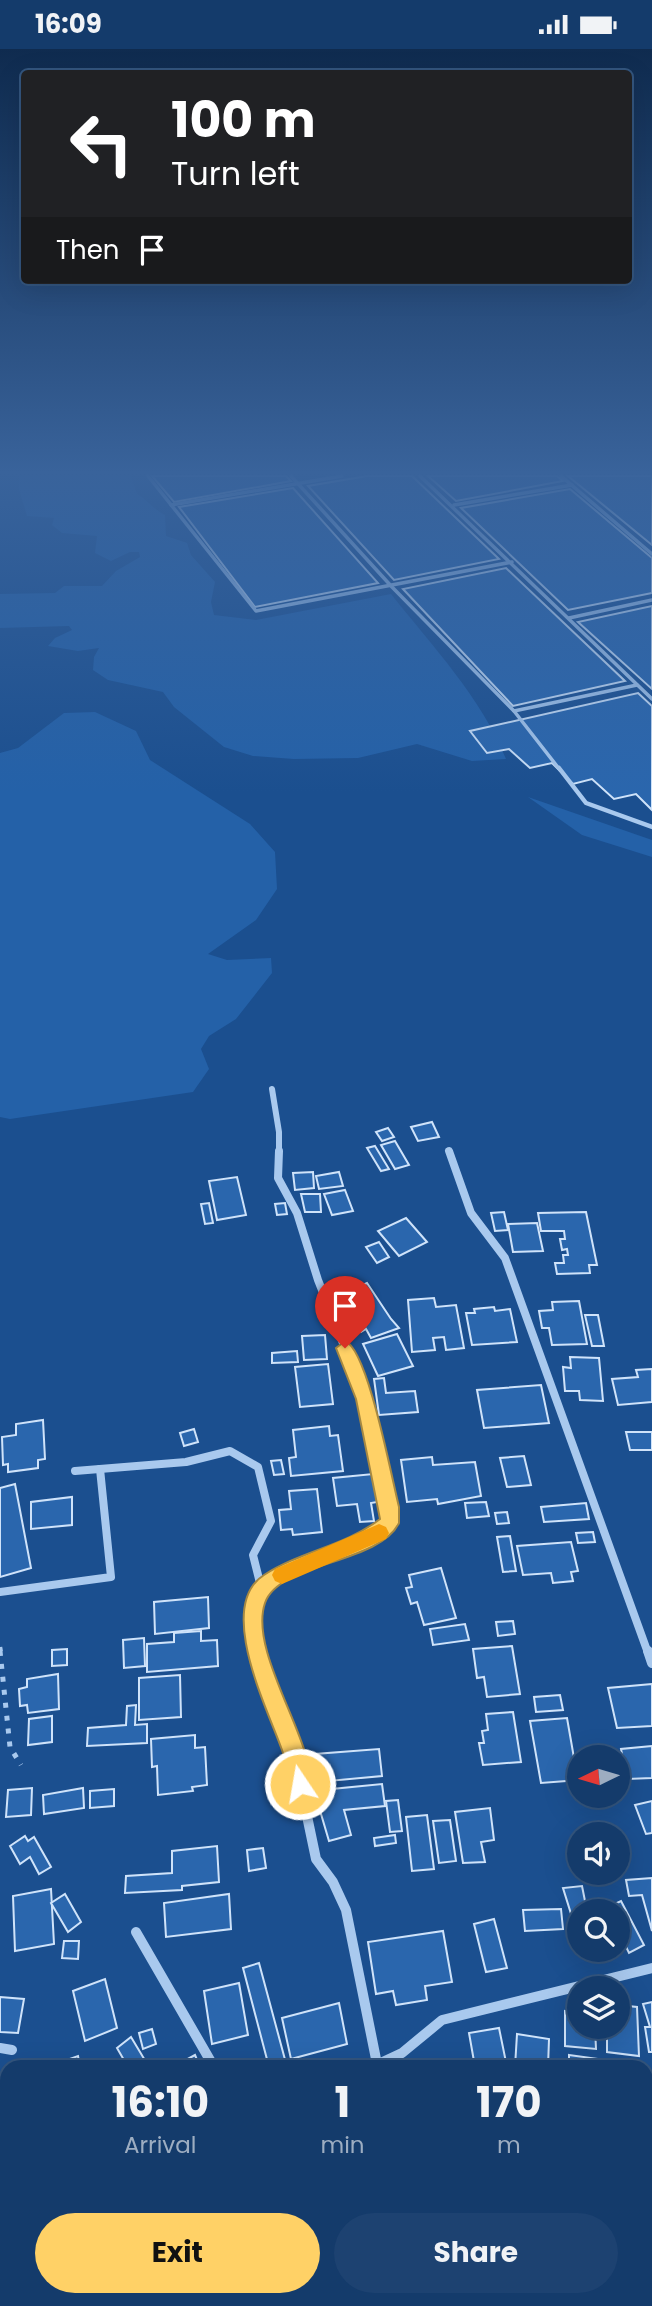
<!DOCTYPE html>
<html lang="en">
<head>
<meta charset="utf-8">
<style>
  body { margin:0; font-family:Poppins,sans-serif; background:#1d4271; color:#f1f3f6; height:100vh; display:flex; flex-direction:column; font-size:26px; white-space:nowrap }
  * { box-sizing:border-box; margin:0 }
  p { font-size:23px; color:#9dadc1 }
  .icon { flex:none; width:38px; height:38px; fill:none; stroke:currentColor; stroke-width:2; stroke-linecap:round; stroke-linejoin:round }
  .map { position:relative; flex:1; overflow:hidden }
  .panel { position:absolute; left:0px; top:2011px; width:653px; height:247px; display:flex; flex-direction:column; background:#143b6b; border-radius:21px 21px 0 0; box-shadow:0 7px 28px #0002,0 0 0 2px #33557e }
  .panel>* { flex:none }
  .hud { position:absolute; left:21px; top:21px; width:611px; height:214px; border-radius:7px; box-shadow:0 7px 28px #0002,0 0 0 2px #33557e; background:#202124; color:#fff; overflow:hidden }
  .needle { width:46px; rotate:265deg }
  .controls { position:absolute; left:567px; top:1696px; display:grid; gap:14px }
  .controls a { display:grid; place-items:center; width:63px; height:63px; border-radius:50%; background:#143b6b; box-shadow:0 7px 28px #0002,0 0 0 2px #33557e; font-size:35px }
  .pin { position:absolute; display:grid; place-items:center; width:60px; height:60px; color:#fff; margin:-72px -30px; border-radius:50% 50% 50% 0; rotate:-45deg; box-shadow:0 0 7px #0007 }
  .pin .icon { rotate:45deg }
  .me { position:absolute; width:77px; margin:-38px; rotate:348deg; stroke-linejoin:round; filter:drop-shadow(0 0 5px #0008) }
  .turn { display:flex; align-items:center; gap:24px; height:147px; padding:0 35px; font-size:32px }
  .turn .icon { width:91px; height:91px; stroke-width:2.5 }
  .turn b { display:block; font-size:49px; line-height:60px }
  .then { display:flex; align-items:center; height:66px; padding:0 35px; background:#0003; gap:14px; font-size:26px }
  .eta { display:flex; justify-content:space-evenly; align-items:center; height:119px; text-align:center }
  .eta b { font-size:42px; font-weight:700; line-height:49px }
  .cta { display:flex; gap:14px; margin-top:auto; padding:14px 35px }
  .cta a { flex:1; height:80px; border-radius:42px; background:#ffd166; color:#111; font-size:28px; font-weight:700; line-height:80px; text-align:center }
  .cta a+a { background:#1d4271; color:#f1f3f6 }
  .status { display:flex; justify-content:space-between; align-items:center; height:49px; padding:0 35px; background:#143b6b; direction:ltr }
  .status svg { height:19px; fill:currentColor }
  .map>svg:first-child { display:block }
  .green { fill:#2461a8 }
  .building { fill:#2a66ad; stroke:#cfe3fa; stroke-width:2 }
  .lines { fill:none; stroke-linecap:round; stroke-linejoin:round }
  .path-far1 { stroke:#a9c9ee; stroke-width:4.5; stroke-dasharray:4.5 6; stroke-linecap:butt }
  .path { stroke:#a9c9ee; stroke-width:5; stroke-dasharray:5 8; stroke-linecap:butt }
  .service-far1 { stroke:#a9c9ee; stroke-width:3.5 }
  .service { stroke:#a9c9ee; stroke-width:4.5 }
  .minor-far2 { stroke:#a9c9ee; stroke-width:6 }
  .minor-far1 { stroke:#a9c9ee; stroke-width:8 }
  .minor { stroke:#a9c9ee; stroke-width:10 }
  .route { fill:#ffd166; stroke:#a68842; stroke-width:2 }
  .slow { fill:#f59e0b }
</style>
</head>
<body>
<div class="status"><b>16:09</b><svg viewBox="0 0 49 12"><path d="M0 12V9h3v3zM5 12V6h3v6zM10 12V3h3v9zM15 12V0h3v12zM26 1h20v11H26zM47 4h2v5h-2z"/></svg></div>
<div class="map">
<svg width="652" height="2257" viewBox="0 0 652 2257">
  <rect width="100%" height="100%" fill="#1b4f8f"/>
  <g class="green">
    <path d="M19 427H131L137 445C148 451 153 460 165 466L166 487 187 494 191 506 215 533 211 553 214 566 256 571 391 545C433 598 481 648 506 710L472 712 417 695 358 709 294 710 253 707 224 698 174 658 163 643 108 631 93 621 94 608 99 599 78 602 48 597 55 589 72 581 69 577 0 579V545L55 544 64 537H102L116 522 140 508 139 503H130L111 512 95 504 97 487 62 484 52 476 54 469 27 467 19 440Z"/>
    <polygon points="95,663 136,682 150,711 250,775 275,803 277,840 256,871 208,905 227,911 271,909 272,924 236,970 209,987 201,1000 209,1020 193,1043 10,1070 0,1068 0,704 18,699 64,664"/>
    <polygon points="528,748 652,791 652,808 582,786"/>
  </g>
  <g class="building">
    <polygon points="152,427 286,427 291,432 174,453"/>
    <polygon points="367,427 412,427 499,510 394,531 308,437"/>
    <polygon points="428,427 557,427 563,432 456,452"/>
    <polygon points="568,427 652,427 652,496"/>
    <polygon points="293,439 378,534 255,558 179,458"/>
    <polygon points="570,440 652,509 652,544 568,561 461,459"/>
    <polygon points="506,519 625,632 513,657 403,540"/>
    <polygon points="652,557 652,640 578,573"/>
    <polygon points="638,644 652,657 652,761 636,745 614,750 592,730 573,735 552,714 530,719 509,700 487,704 470,682"/>
    <polygon points="432,1073 439,1088 418,1092 411,1078"/>
    <polygon points="388,1079 394,1088 382,1092 376,1083"/>
    <polygon points="395,1092 409,1116 395,1120 381,1096"/>
    <polygon points="375,1097 389,1120 381,1122 367,1099"/>
    <polygon points="313,1123 314,1139 295,1141 293,1124"/>
    <polygon points="339,1123 343,1137 319,1140 316,1127"/>
    <polygon points="237,1128 246,1166 217,1171 209,1132"/>
    <polygon points="345,1141 353,1162 332,1166 324,1145"/>
    <polygon points="301,1145 320,1145 321,1163 305,1163"/>
    <polygon points="209,1154 213,1174 205,1175 201,1155"/>
    <polygon points="285,1154 287,1165 277,1166 275,1155"/>
    <polygon points="504,1163 508,1181 495,1182 491,1164"/>
    <polygon points="586,1163 597,1216 589,1216 590,1224 557,1225 555,1214 564,1214 563,1206 568,1206 567,1200 562,1201 560,1190 565,1190 564,1182 541,1182 538,1164"/>
    <polygon points="406,1169 427,1193 399,1207 378,1182"/>
    <polygon points="537,1174 543,1202 513,1203 508,1175"/>
    <polygon points="379,1193 389,1208 377,1214 366,1198"/>
    <polygon points="367,1234 391,1270 399,1279 371,1289 366,1280 361,1283 337,1247"/>
    <polygon points="434,1249 436,1258 456,1256 464,1299 446,1301 444,1288 433,1289 435,1301 412,1303 408,1251"/>
    <polygon points="579,1252 587,1295 552,1296 549,1279 542,1279 539,1262 553,1261 552,1253"/>
    <polygon points="494,1258 495,1262 510,1260 517,1293 472,1296 466,1264 475,1264 474,1260"/>
    <polygon points="585,1266 598,1266 604,1297 592,1297"/>
    <polygon points="397,1285 413,1317 378,1327 363,1295"/>
    <polygon points="325,1286 327,1310 304,1311 302,1287"/>
    <polygon points="297,1302 298,1313 272,1314 272,1304"/>
    <polygon points="570,1308 599,1309 603,1352 580,1351 579,1342 565,1342 563,1318 571,1319"/>
    <polygon points="328,1315 333,1355 300,1358 295,1318"/>
    <polygon points="652,1320 652,1353 618,1356 612,1330 638,1328 636,1321"/>
    <polygon points="384,1329 386,1344 415,1342 418,1363 379,1366 374,1330"/>
    <polygon points="541,1336 549,1374 484,1379 477,1341"/>
    <polygon points="43,1371 45,1410 38,1411 38,1419 8,1423 8,1415 3,1416 2,1388 16,1386 16,1375"/>
    <polygon points="329,1377 330,1387 338,1386 343,1422 291,1427 289,1409 296,1408 293,1381"/>
    <polygon points="194,1380 198,1393 184,1397 180,1384"/>
    <polygon points="626,1383 652,1383 652,1401 630,1401"/>
    <polygon points="524,1407 531,1436 507,1438 500,1409"/>
    <polygon points="432,1408 433,1416 475,1413 481,1447 438,1455 437,1450 407,1453 401,1411"/>
    <polygon points="281,1411 284,1425 274,1426 271,1412"/>
    <polygon points="373,1425 377,1453 371,1454 374,1472 360,1473 357,1455 337,1457 333,1429"/>
    <polygon points="15,1435 31,1519 0,1528 0,1439"/>
    <polygon points="317,1440 322,1483 293,1486 292,1480 281,1481 279,1461 291,1460 289,1442"/>
    <polygon points="72,1448 72,1476 31,1480 31,1453"/>
    <polygon points="486,1453 489,1467 467,1469 465,1454"/>
    <polygon points="586,1454 589,1470 544,1473 541,1458"/>
    <polygon points="507,1463 509,1474 497,1475 495,1464"/>
    <polygon points="593,1483 595,1493 578,1494 576,1484"/>
    <polygon points="510,1487 516,1522 503,1523 497,1488"/>
    <polygon points="571,1493 578,1522 571,1523 573,1532 553,1534 551,1524 523,1526 517,1497"/>
    <polygon points="441,1519 456,1569 424,1576 417,1553 411,1555 406,1539 412,1538 409,1526"/>
    <polygon points="208,1548 209,1579 155,1585 154,1553"/>
    <polygon points="513,1572 515,1585 498,1587 496,1573"/>
    <polygon points="465,1575 469,1591 433,1596 430,1580"/>
    <polygon points="201,1582 201,1592 217,1591 218,1617 147,1623 147,1595 174,1593 174,1584"/>
    <polygon points="144,1589 145,1617 124,1619 123,1591"/>
    <polygon points="512,1597 520,1645 487,1648 484,1628 477,1629 473,1600"/>
    <polygon points="67,1600 67,1616 52,1617 52,1601"/>
    <polygon points="58,1625 59,1660 28,1664 27,1656 20,1657 19,1640 27,1638 27,1630"/>
    <polygon points="180,1626 181,1668 139,1671 139,1629"/>
    <polygon points="652,1635 652,1677 617,1679 608,1639"/>
    <polygon points="560,1646 563,1661 536,1663 534,1648"/>
    <polygon points="136,1656 135,1676 147,1675 147,1694 87,1697 88,1679 126,1676 127,1657"/>
    <polygon points="513,1663 521,1713 483,1716 479,1694 484,1694 482,1682 488,1681 486,1665"/>
    <polygon points="52,1667 52,1693 28,1696 29,1670"/>
    <polygon points="567,1669 574,1709 579,1709 579,1731 541,1734 530,1672"/>
    <polygon points="195,1686 195,1699 205,1698 207,1736 192,1738 193,1742 158,1746 157,1717 152,1718 151,1690"/>
    <polygon points="652,1697 652,1729 627,1730 621,1700"/>
    <polygon points="379,1700 382,1727 318,1733 315,1705"/>
    <polygon points="382,1735 385,1757 344,1761 351,1786 329,1792 316,1748 332,1744 332,1740"/>
    <polygon points="32,1739 31,1766 6,1768 8,1741"/>
    <polygon points="83,1739 84,1759 44,1765 43,1746"/>
    <polygon points="114,1740 114,1757 90,1759 90,1742"/>
    <polygon points="398,1751 402,1782 390,1783 386,1752"/>
    <polygon points="652,1752 652,1784 646,1785 635,1756"/>
    <polygon points="490,1759 494,1791 481,1793 485,1813 463,1814 455,1763"/>
    <polygon points="427,1766 434,1820 412,1822 406,1768"/>
    <polygon points="450,1771 456,1812 439,1814 433,1772"/>
    <polygon points="395,1786 396,1794 375,1797 374,1789"/>
    <polygon points="25,1787 28,1792 34,1788 51,1818 39,1825 30,1808 20,1815 10,1797"/>
    <polygon points="217,1797 219,1833 182,1837 182,1841 125,1844 126,1827 172,1824 172,1802"/>
    <polygon points="263,1799 266,1819 249,1822 247,1801"/>
    <polygon points="652,1829 652,1882 642,1846 629,1847 626,1831"/>
    <polygon points="582,1837 587,1862 579,1862 579,1883 577,1884 563,1839"/>
    <polygon points="51,1840 54,1895 15,1902 13,1847"/>
    <polygon points="65,1845 81,1873 68,1883 51,1854"/>
    <polygon points="229,1845 231,1880 166,1888 164,1854"/>
    <polygon points="621,1852 644,1896 629,1904 618,1881 618,1862 608,1862 606,1859"/>
    <polygon points="561,1860 563,1880 525,1882 523,1861"/>
    <polygon points="494,1870 507,1919 486,1923 474,1875"/>
    <polygon points="443,1882 452,1933 425,1937 427,1951 396,1956 393,1942 376,1945 368,1893"/>
    <polygon points="64,1892 79,1892 78,1910 62,1909"/>
    <polygon points="259,1914 287,2018 269,2018 243,1919"/>
    <polygon points="105,1930 117,1979 85,1992 73,1942"/>
    <polygon points="239,1934 248,1986 212,1995 204,1942"/>
    <polygon points="0,1948 24,1950 18,1984 0,1983"/>
    <polygon points="652,1953 652,2003 649,2003 645,1978 650,1978 643,1955"/>
    <polygon points="339,1954 347,1995 291,2010 282,1969"/>
    <polygon points="618,1956 637,1958 639,2007 607,2003 607,1978 618,1978"/>
    <polygon points="565,1962 579,1964 579,1978 595,1978 596,2000 565,1997"/>
    <polygon points="499,1979 507,2018 475,2018 469,1984"/>
    <polygon points="152,1980 156,1995 143,2000 139,1984"/>
    <polygon points="517,1985 549,1990 548,2018 515,2018"/>
    <polygon points="131,1988 149,2018 128,2018 117,1999"/>
    <polygon points="195,2006 200,2018 173,2018"/>
    <polygon points="569,2006 606,2011 606,2018 569,2018"/>
    <polygon points="78,2007 80,2018 56,2018 55,2015"/>
    <polygon points="7,2031 7,2070 0,2071 0,2032"/>
    <polygon points="7,2138 7,2160 0,2161 0,2140"/>
    <polygon points="7,2170 7,2228 0,2229 0,2171"/>
    <polygon points="116,2250 165,2250 145,2257 117,2257"/>
    <polygon points="309,2250 340,2250 341,2257 310,2257"/>
    <polygon points="513,2250 558,2250 560,2257 515,2257"/>
    <polygon points="588,2250 631,2250 631,2254 589,2255"/>
  </g>
  <g class="lines">
    <polyline class="path-far1" points="0,1598 1,1604"/>
    <polyline class="path" points="0,1602 10,1698 21,1716"/>
    <g class="service-far1">
      <polyline points="148,427 256,562 512,513"/>
      <polyline points="291,427 392,538 514,662 637,636"/>
      <polyline points="420,427 652,650"/>
      <polyline points="561,427 652,505"/>
      <polyline points="171,456 342,427"/>
      <polyline points="454,456 572,436"/>
      <polyline points="569,569 652,551"/>
      <polyline points="514,662 560,721"/>
    </g>
    <polyline class="service" points="559,719 586,754 652,778"/>
    <polyline class="minor-far2" points="272,1040 279,1083 279,1104"/>
    <g class="minor-far1">
      <polyline points="449,1102 471,1164 505,1209 648,1604"/>
      <polyline points="75,1422 186,1413 230,1402 258,1418 271,1472 253,1506 262,1542"/>
      <polyline points="0,1543 111,1528 100,1420"/>
      <path d="M258 1604C256 1587 250 1567 256 1551 270 1513 338 1510 368 1491 375 1486 382 1480 389 1474V1458L365 1350 318 1231 297 1164 278 1129 279 1102"/>
    </g>
    <g class="minor">
      <polyline points="258,1602 294,1705 316,1810 333,1833 346,1861 377,2015"/>
      <polyline points="648,1602 652,1614"/>
      <polyline points="136,1883 214,2018"/>
      <polyline points="0,1999 12,2001"/>
      <polyline points="372,2018 402,2004 442,1971 652,1919"/>
      <polyline points="2,2257 9,2250"/>
    </g>
  </g>
  <linearGradient id="sky" x2="0" y2="1"><stop stop-color="#0f2b4f"/><stop offset="0.57" stop-color="#39639b"/><stop offset="1" stop-color="#39639b" stop-opacity="0"/></linearGradient>
  <rect width="652" height="743" fill="url(#sky)"/>
  <path class="route" d="M345 1292C368 1300 392 1431 399 1458V1474C379 1515 279 1513 265 1554 247 1606 324 1705 308 1743L300 1746 293 1743C287 1729 287 1715 282 1701 268 1661 215 1557 264 1526 301 1502 345 1497 380 1470L356 1350 336 1299Z"/>
  <polygon class="slow" points="379,1475 386,1478 389,1484 386,1490 289,1532 282,1535 275,1532 272,1526 275,1520"/>
</svg>
<div class="controls">
<a><svg class="needle" viewBox="-14 -14 28 28"><path d="M0-13l5 13h-10z" fill="#e53935"/><path d="M0 13l5-13h-10z" fill="#9dadc1"/></svg></a>
<a><svg class="icon" aria-label="sound" viewBox="0 0 24 24"><path d="M4 9h4l5-4v14l-5-4H4zM17 9q2 3 0 6"/></svg></a>
<a><svg class="icon" aria-label="search" viewBox="0 0 24 24"><circle cx="10" cy="10" r="6"/><path d="M15 15l6 6"/></svg></a>
<a><svg class="icon" aria-label="layers" viewBox="0 0 24 24"><path d="M12 4l9 5-9 5-9-5zM3 14l9 5 9-5"/></svg></a>
</div>
<div class="pin" style="left:345px;top:1299px;background:#d93025"><svg class="icon" aria-label="arrive" viewBox="0 0 24 24"><path d="M6 21V4h12l-3 4 3 4H6"/></svg></div>
<svg class="me" style="left:300px;top:1735px" viewBox="-20 -20 40 40"><circle r="17" fill="#ffd166" stroke="#fff" stroke-width="3"/><path d="M0-11L8 9 0 5-8 9z" fill="#fff"/></svg>
<div class="hud">
<div class="turn"><svg class="icon" aria-label="left" viewBox="0 0 24 24"><path d="M17 20v-9H6M10 6l-5 5 5 5"/></svg><div><b>100 m</b>Turn left</div></div>
<div class="then">Then<svg class="icon" aria-label="arrive" viewBox="0 0 24 24"><path d="M6 21V4h12l-3 4 3 4H6"/></svg></div>
</div>
<section class="panel">
<div class="eta">
<div><b>16:10</b><p>Arrival</p></div>
<div><b>1</b><p>min</p></div>
<div><b>170</b><p>m</p></div>
</div>
<div class="cta"><a>Exit</a><a>Share</a></div>
</section>
</div>
</body>
</html>
